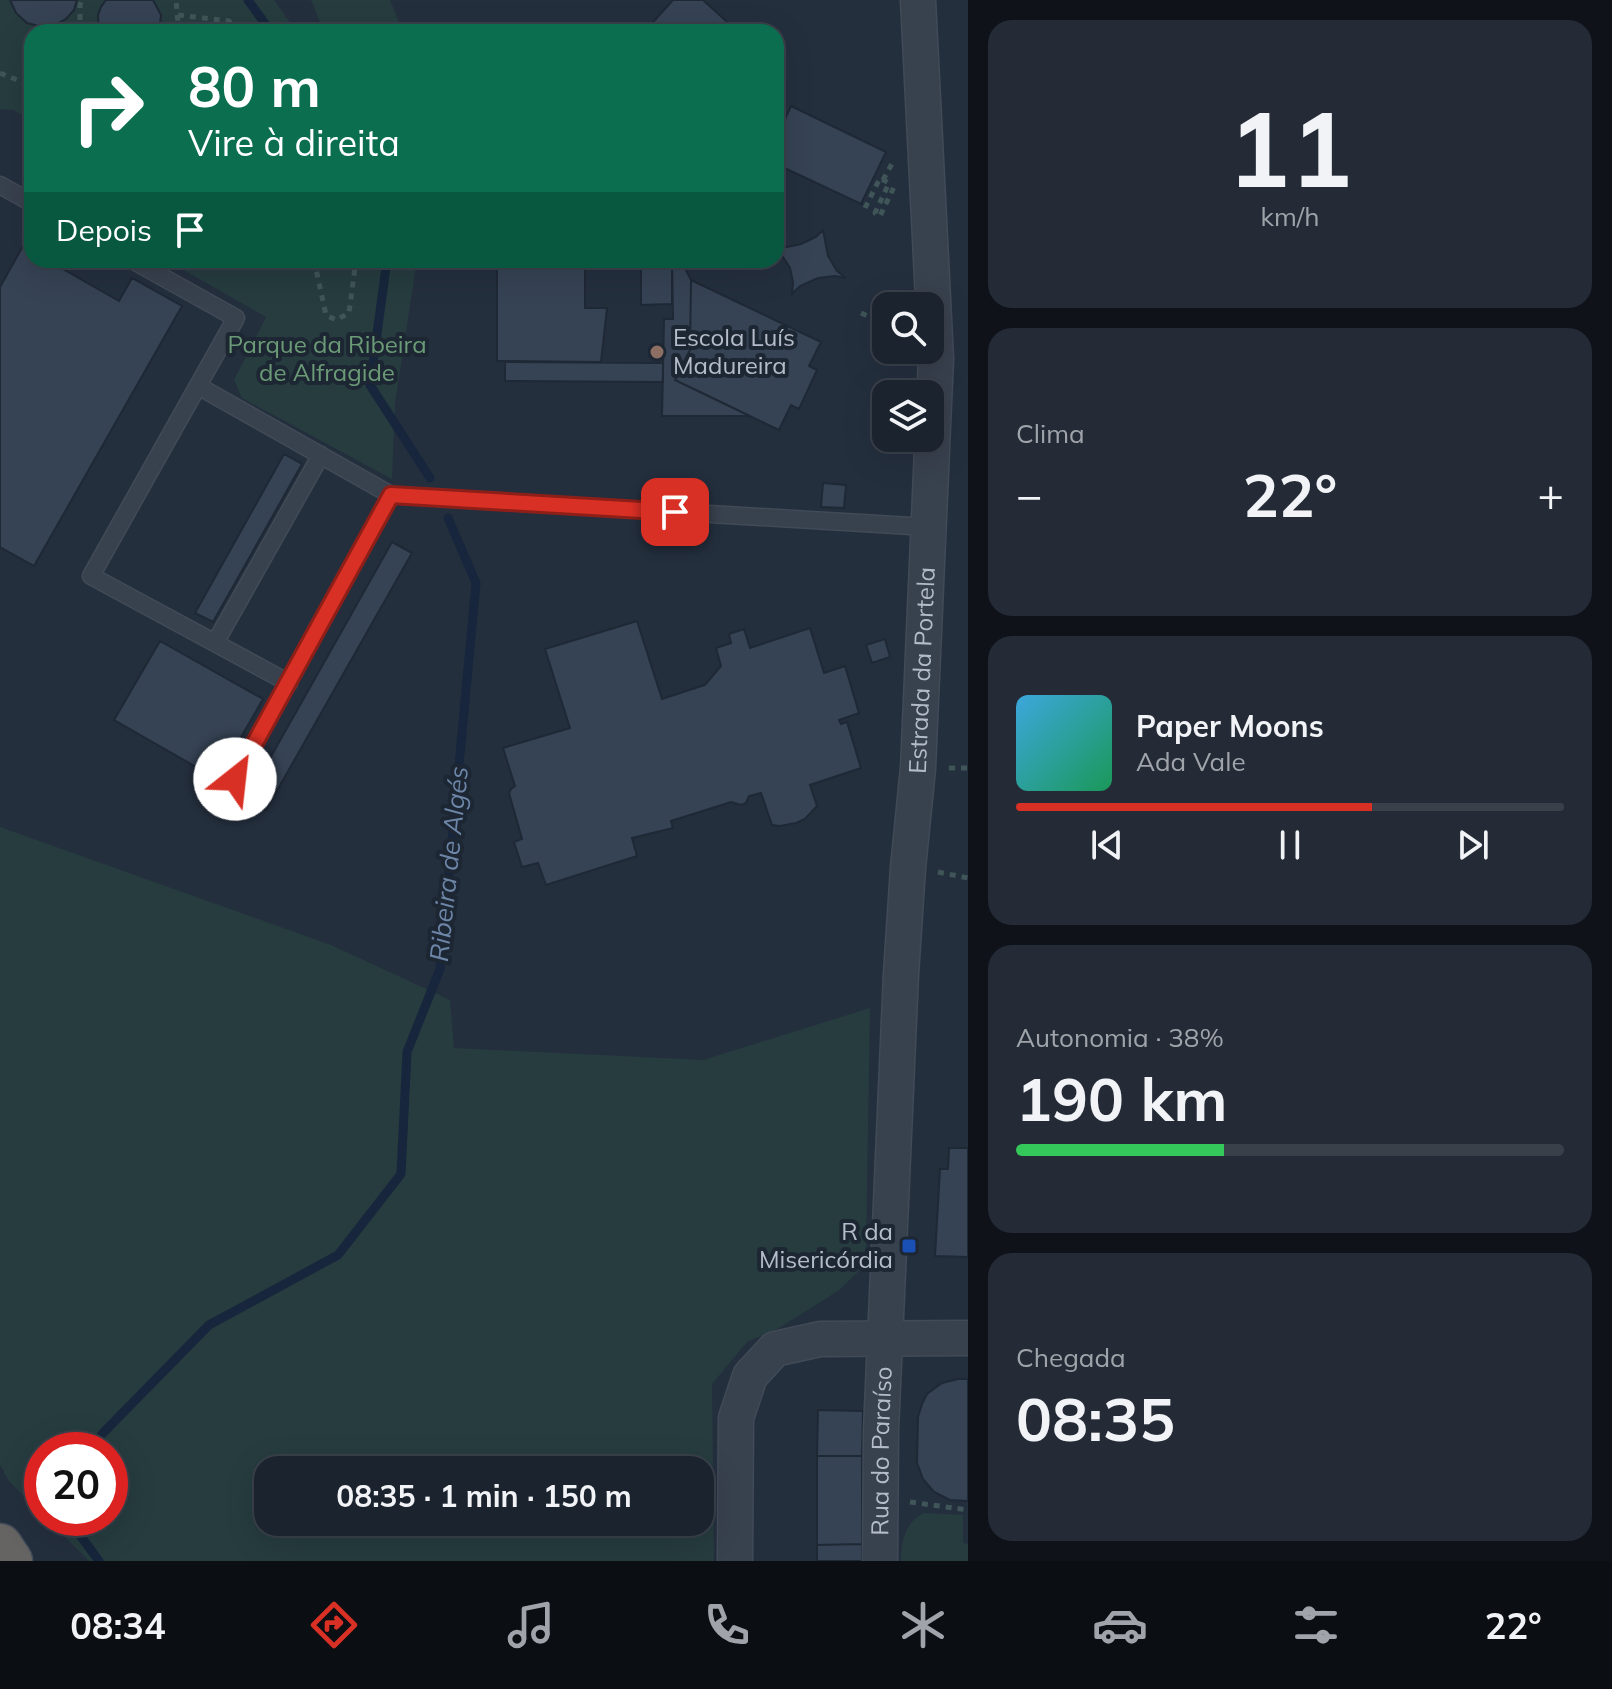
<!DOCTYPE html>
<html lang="pt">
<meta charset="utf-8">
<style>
body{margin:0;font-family:Mulish,sans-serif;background:#242b36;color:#f1f3f6;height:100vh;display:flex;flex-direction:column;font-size:30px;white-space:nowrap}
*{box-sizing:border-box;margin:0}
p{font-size:26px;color:#a0a4aa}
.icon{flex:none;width:44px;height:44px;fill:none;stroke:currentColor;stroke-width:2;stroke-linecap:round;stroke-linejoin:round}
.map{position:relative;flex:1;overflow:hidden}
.details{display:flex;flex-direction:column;gap:20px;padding:20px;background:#0f1319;width:644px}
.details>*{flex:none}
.guide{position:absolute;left:24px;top:24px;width:760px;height:244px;border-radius:24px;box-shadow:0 8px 32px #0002,0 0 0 2px #39404a;background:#0b6e4f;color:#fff;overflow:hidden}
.buttons{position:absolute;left:872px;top:292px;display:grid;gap:16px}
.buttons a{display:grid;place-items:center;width:72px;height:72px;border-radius:16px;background:#1b232e;box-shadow:0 8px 32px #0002,0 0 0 2px #39404a;font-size:40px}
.speed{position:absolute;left:24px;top:1432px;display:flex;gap:16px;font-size:40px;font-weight:700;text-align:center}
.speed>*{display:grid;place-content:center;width:104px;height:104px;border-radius:50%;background:#1b232e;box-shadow:0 8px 32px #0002,0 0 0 2px #39404a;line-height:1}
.speed .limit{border:12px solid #d22;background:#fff;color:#111}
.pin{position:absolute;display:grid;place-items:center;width:68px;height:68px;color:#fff;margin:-34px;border-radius:16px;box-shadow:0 4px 12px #0006}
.me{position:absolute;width:88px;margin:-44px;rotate:29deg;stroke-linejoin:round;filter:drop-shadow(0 0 6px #0008)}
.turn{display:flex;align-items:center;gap:28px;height:168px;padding:0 32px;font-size:36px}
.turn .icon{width:104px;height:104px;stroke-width:2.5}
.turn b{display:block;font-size:56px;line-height:68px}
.then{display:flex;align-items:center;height:76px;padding:0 32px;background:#0003;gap:16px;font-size:30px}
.big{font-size:60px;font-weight:700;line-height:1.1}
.details .card{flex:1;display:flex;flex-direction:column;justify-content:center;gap:12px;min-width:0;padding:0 28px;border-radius:24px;background:#242b36}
.details .dial{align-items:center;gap:0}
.dial b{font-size:104px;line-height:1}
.song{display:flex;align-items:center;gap:24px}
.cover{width:96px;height:96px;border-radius:12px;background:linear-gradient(135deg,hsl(200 70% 55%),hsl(150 70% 35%))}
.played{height:8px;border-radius:4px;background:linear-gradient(90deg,#d93025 65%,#39404a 65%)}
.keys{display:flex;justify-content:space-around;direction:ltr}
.heat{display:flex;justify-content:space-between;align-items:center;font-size:44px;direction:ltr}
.charge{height:12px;border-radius:6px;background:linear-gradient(90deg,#34c759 38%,#39404a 0)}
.trip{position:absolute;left:254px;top:1456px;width:460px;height:80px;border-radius:24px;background:#1b232e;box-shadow:0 8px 32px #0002,0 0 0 2px #39404a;font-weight:700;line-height:80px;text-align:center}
.menu{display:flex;height:128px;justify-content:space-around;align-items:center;background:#0b0e12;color:#a0a4aa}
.menu .icon{width:56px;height:56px}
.menu .selected{color:#d93025}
.menu b{font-size:36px;color:#f1f3f6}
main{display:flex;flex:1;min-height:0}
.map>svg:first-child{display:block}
.green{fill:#263c3f;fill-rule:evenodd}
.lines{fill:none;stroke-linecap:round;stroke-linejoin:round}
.stream{stroke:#17263c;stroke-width:9}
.building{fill:#364354;stroke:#1f2835;stroke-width:2}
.service-casing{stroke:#414a57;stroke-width:19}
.minor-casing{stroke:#414a57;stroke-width:37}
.trunk-casing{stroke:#434c59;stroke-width:47}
.path{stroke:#3f5557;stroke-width:5;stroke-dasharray:6 6;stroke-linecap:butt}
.service{stroke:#38414e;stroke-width:16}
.minor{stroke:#38414e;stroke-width:34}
.trunk{stroke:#656462;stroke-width:44}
.route-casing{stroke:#8d1f18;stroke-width:20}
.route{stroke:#d93025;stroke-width:14}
.education-dot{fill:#8d6e63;stroke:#1d2633;stroke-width:3}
.transit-dot{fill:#1a4fb4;stroke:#1d2633;stroke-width:3}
.labels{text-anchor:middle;stroke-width:8;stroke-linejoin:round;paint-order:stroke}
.poi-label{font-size:24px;fill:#b4bcc9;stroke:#1d2633;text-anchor:start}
.park-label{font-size:24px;fill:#6b9a76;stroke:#1d2633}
.street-label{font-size:24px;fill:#b4bcc9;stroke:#1d2633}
.water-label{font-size:26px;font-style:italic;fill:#6d86a8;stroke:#1d2633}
</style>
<main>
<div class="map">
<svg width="968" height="1561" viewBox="0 0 968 1561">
<rect width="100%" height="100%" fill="#242f3e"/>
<path class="green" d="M 0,0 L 274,0 L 297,32 L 32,32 L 32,120 L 13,110 L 0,109 Z
M 311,0 L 390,0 L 403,32 L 324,32 Z
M 166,260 L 417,260 L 395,404 L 392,479 L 242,398 L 234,380 L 266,317 Z
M 0,827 L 331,945 L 450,1000 L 454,1048 L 703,1060 L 870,1008 L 866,1250 L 859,1271 L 838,1291 L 779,1328 L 747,1342 L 712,1384 L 714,1561 L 89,1561 L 46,1518 L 110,1518 L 110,1450 L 42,1450 L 42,1514 L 9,1481 L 0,1465 ZM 700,1470 L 700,1522 L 268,1522 L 268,1470 Z
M 924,1513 L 963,1515 L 963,1543 L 968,1544 L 968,1561 L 901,1561 C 901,1541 905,1522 924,1513 Z"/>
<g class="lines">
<path class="stream" d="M 248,0 L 271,32
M 387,260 L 370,385 L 430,478
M 93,1450 L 102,1434 L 209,1325 L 338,1255 L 401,1174 L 407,1052 L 440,969 L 476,583 L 448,518
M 74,1518 L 74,1527 L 99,1561"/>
</g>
<path class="building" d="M 10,0 L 77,0 L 74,10 L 66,19 L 55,25 L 39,26 L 27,23 L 16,13 Z
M 106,0 L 153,0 L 161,15 L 159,32 L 99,32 L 98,15 L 101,7 Z
M 673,0 L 703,0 L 736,30 L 734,32 L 644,32 Z
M 208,26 L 223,28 L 230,32 L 193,32 Z
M 791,106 L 886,152 L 861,204 L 776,164 L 776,139 Z
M 776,116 L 785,120 L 776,139 Z
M 823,230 L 828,256 L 837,271 L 846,278 L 835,276 L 818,278 L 800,286 L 792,294 L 793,282 L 790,268 L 776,246 L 787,247 L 801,244 L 816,237 Z
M 23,246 L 32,251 L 32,260 L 47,260 L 119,301 L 132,278 L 182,306 L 34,566 L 0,547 L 0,287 Z
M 497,260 L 585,260 L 585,308 L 607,308 L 601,362 L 497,361 Z
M 641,260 L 672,260 L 672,304 L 641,305 Z
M 672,260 L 681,260 L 691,280 L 690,350 L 675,380 L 750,416 L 662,416 L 664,319 L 673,319 Z
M 691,280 L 821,342 L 809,366 L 817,370 L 799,409 L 791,405 L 779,430 L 675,380 L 690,350 Z
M 505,362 L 663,363 L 663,382 L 505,381 Z
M 284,454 L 302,464 L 213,622 L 195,613 Z
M 823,483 L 846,485 L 844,508 L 821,507 Z
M 392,542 L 412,553 L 266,810 L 247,799 Z
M 637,621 L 662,699 L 705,685 L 721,666 L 716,648 L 731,643 L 729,634 L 744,629 L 750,648 L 810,628 L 824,673 L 845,666 L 859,713 L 839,720 L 841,724 L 847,722 L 861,768 L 810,785 L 817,806 L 805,819 L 796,823 L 780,826 L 772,825 L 761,793 L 749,796 L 746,803 L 741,805 L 731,802 L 671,821 L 673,828 L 632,838 L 637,856 L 546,885 L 538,863 L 522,867 L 514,842 L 522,839 L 509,793 L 511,789 L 515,786 L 503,748 L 570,728 L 545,649 Z
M 885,639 L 890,657 L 872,663 L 866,645 Z
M 160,641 L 263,699 L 217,779 L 114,720 Z
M 949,1148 L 968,1148 L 968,1257 L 935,1256 L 940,1169 L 948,1169 Z
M 958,1379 L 968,1379 L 968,1501 L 950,1500 L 934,1492 L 923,1479 L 917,1463 L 918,1417 L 922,1404 L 927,1394 L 935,1388 L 942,1383 Z
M 818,1410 L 863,1411 L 862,1456 L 817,1456 Z
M 817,1456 L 862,1456 L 862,1544 L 817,1545 Z
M 862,1544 L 862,1561 L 817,1561 L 817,1545 Z"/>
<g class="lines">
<g class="service-casing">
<path id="service" d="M 0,185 L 32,203
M 132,260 L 236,318 L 91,576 L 289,683
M 198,386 L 391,495 L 235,779
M 391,495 L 928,527
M 215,643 L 321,455"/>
</g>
<g class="minor-casing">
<g id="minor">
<path d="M 735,1561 L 736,1418 L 750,1376 L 775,1349 L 820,1339 L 968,1338"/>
<path id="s1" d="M 880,1561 L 881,1431 L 901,974 L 908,868 L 918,768 L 936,358 L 918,0"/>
</g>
</g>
<g class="trunk-casing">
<path id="trunk" d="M 0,1546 L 10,1561"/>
</g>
<path class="path" d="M 178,15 L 229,21 L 238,32
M 80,32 L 80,5 L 82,0
M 174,32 L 178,23 L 176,0
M 0,73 L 32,86
M 883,180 L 894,160
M 865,208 L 880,178 L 889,183 L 875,213 L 880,216 L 894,187 L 898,187
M 314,260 L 326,315 L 336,320 L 349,313 L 356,260
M 861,313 L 886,324
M 949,768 L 968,768
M 938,872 L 968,878
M 910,1502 L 968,1510"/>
<use href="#service" class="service"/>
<use href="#minor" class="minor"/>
<use href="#trunk" class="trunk"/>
</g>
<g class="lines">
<g class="route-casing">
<path id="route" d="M 235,779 L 391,495 L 675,512"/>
</g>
<use href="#route" class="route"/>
</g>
<circle class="education-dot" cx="657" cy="352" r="8"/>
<rect class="transit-dot" x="901" y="1238" width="16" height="16" rx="4"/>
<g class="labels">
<g class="poi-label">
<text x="673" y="346">Escola Luís<tspan x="673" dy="28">Madureira</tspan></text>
<text x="893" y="1240" text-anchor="end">R da<tspan x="893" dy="28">Misericórdia</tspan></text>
</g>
<g class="park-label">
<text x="327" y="353">Parque da Ribeira<tspan x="327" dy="28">de Alfragide</tspan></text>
</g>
<g class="street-label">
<text dy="8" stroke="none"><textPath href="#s1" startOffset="892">Estrada da Portela</textPath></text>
<text dy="8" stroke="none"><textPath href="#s1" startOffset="110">Rua do Paraíso</textPath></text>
</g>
<g class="water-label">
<text transform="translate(449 864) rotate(-84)" y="9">Ribeira de Algés</text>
</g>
</g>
</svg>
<div class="buttons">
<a><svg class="icon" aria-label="search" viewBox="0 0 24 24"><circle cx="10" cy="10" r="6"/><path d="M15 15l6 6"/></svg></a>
<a><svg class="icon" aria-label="layers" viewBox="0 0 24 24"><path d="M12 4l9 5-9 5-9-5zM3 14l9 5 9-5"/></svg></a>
</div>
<div class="speed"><div class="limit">20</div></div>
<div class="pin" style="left:675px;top:512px;background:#d93025"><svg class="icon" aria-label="arrive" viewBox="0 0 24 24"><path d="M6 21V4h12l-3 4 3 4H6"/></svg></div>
<svg class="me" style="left:235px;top:779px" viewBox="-20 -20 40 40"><circle r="19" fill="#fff"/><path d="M0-13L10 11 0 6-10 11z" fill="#d93025"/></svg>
<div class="trip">08:35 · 1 min · 150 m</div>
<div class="guide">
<div class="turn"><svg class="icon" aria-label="right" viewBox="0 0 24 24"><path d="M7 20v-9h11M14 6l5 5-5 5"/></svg><div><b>80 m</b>Vire à direita</div></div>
<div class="then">Depois<svg class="icon" aria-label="arrive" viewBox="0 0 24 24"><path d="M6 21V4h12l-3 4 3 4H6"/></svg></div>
</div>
</div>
<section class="details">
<div class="card dial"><b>11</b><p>km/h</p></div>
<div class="card"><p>Clima</p>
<div class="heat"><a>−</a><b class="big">22°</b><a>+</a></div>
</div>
<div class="card">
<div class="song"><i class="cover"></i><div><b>Paper Moons</b><p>Ada Vale</p></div></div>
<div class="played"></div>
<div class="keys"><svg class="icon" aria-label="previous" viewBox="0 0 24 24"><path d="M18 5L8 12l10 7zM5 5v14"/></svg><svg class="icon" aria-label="pause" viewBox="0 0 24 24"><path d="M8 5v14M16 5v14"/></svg><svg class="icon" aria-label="next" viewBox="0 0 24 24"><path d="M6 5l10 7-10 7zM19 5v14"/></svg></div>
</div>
<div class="card"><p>Autonomia · 38%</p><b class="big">190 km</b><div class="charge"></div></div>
<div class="card"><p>Chegada</p><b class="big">08:35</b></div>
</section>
</main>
<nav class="menu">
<b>08:34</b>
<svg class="icon selected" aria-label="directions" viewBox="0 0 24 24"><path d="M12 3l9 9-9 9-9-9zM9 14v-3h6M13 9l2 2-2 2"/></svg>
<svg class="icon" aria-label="music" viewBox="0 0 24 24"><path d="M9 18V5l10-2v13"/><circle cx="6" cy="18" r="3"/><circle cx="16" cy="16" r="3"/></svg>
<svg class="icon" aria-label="phone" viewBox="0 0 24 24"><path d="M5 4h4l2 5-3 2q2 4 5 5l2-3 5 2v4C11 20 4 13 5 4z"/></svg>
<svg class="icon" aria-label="climate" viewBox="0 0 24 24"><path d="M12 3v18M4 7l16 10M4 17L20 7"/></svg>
<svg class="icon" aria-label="car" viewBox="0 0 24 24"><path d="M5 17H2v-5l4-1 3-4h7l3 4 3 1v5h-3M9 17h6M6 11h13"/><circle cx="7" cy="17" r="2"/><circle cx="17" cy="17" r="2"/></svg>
<svg class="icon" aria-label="filters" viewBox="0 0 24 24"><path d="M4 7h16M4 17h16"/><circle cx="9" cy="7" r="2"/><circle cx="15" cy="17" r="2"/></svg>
<b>22°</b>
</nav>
